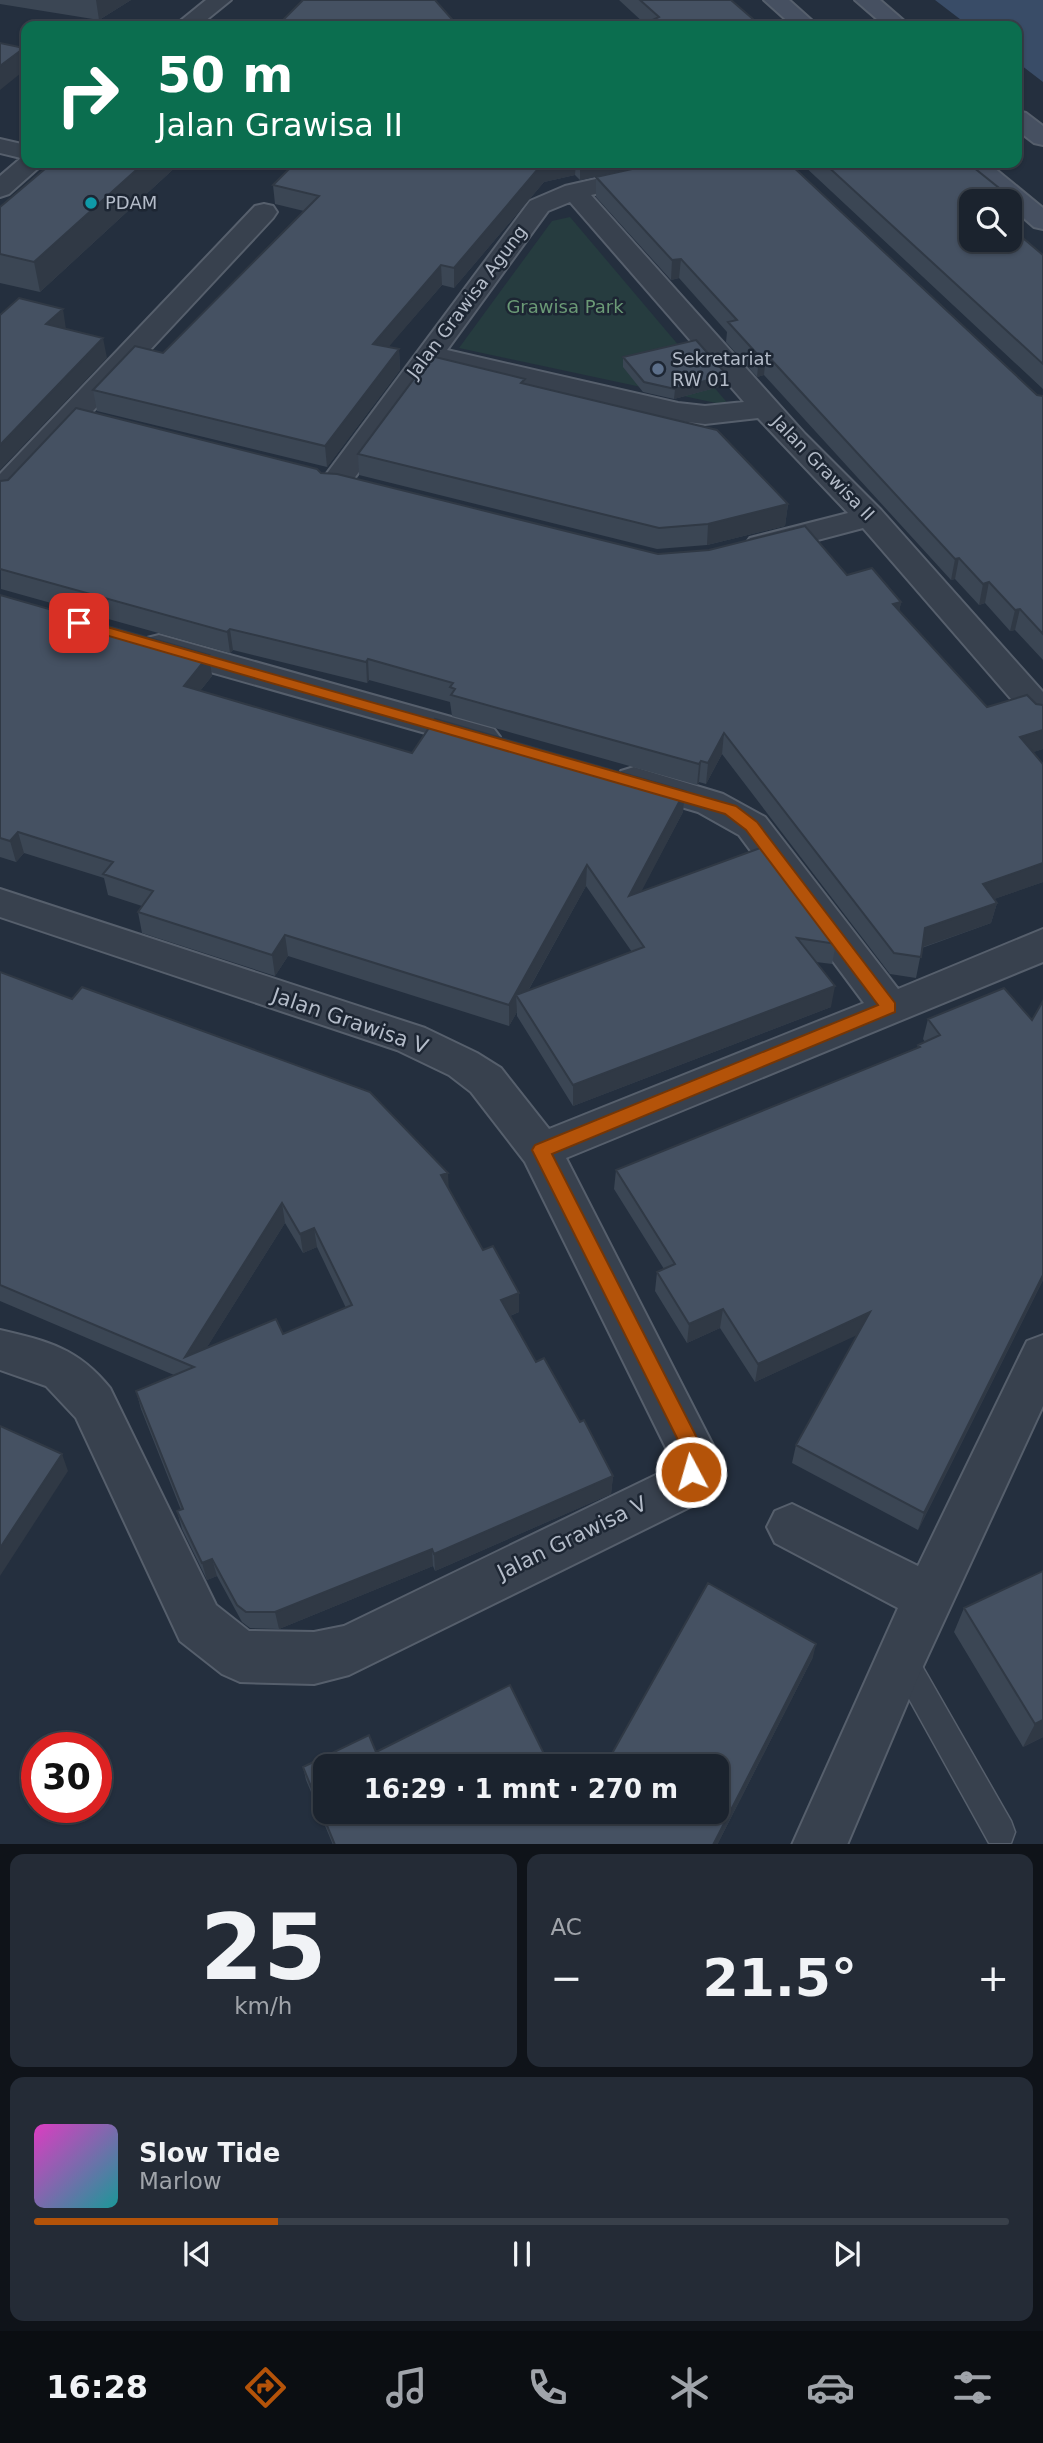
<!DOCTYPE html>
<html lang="id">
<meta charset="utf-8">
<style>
body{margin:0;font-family:"DejaVu Sans",sans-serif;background:#242b36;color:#f1f3f6;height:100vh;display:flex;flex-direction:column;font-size:26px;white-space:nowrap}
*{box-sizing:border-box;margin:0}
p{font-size:23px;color:#a0a4aa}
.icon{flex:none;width:38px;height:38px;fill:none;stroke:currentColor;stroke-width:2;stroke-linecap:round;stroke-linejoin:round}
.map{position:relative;height:1844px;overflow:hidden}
.drawer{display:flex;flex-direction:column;gap:10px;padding:10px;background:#0f1319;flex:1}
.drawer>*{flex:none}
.guide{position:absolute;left:21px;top:21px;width:1001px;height:147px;border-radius:14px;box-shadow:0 2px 5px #0004,0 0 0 2px #39404a;background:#0b6e4f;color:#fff;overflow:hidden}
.buttons{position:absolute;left:959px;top:189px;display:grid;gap:14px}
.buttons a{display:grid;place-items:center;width:63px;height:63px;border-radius:14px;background:#1b232e;box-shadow:0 2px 5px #0004,0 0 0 2px #39404a;font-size:35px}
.speed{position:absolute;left:21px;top:1732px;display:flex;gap:14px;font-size:35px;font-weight:700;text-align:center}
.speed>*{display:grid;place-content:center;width:91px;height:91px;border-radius:50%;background:#1b232e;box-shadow:0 2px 5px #0004,0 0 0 2px #39404a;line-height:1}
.speed .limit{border:10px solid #d22;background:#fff;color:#111}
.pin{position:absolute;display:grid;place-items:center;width:60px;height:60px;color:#fff;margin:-30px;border-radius:14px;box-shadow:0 4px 10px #0006}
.me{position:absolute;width:77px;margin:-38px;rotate:354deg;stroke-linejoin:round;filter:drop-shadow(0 0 5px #0008)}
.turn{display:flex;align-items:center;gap:24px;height:147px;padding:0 21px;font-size:32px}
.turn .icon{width:91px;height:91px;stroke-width:2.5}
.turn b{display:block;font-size:49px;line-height:60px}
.big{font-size:52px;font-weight:600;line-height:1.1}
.drawer .tile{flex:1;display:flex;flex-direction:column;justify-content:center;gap:10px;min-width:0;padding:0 24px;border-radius:14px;background:#242b36}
.drawer .dial{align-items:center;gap:0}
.dial b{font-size:91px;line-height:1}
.song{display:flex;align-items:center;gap:21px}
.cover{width:84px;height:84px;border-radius:10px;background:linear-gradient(135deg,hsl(310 70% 55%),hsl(180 70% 35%))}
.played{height:7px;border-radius:4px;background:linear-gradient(90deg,#b45309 25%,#39404a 25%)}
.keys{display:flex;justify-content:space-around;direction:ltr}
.heat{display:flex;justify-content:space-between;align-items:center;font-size:38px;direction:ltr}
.drawer .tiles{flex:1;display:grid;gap:10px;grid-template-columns:1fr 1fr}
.tile:last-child{grid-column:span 2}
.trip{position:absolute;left:313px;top:1754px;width:416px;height:70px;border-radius:14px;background:#1b232e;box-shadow:0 2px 5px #0004,0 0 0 2px #39404a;font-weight:600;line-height:70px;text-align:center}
.menu{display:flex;height:112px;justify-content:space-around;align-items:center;background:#0b0e12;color:#a0a4aa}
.menu .icon{width:49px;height:49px}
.menu .current{color:#b45309}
.menu b{font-size:32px;color:#f1f3f6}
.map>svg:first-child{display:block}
.green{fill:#263c3f}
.water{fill:#394c67}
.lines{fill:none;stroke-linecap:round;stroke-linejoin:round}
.service-casing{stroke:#565f6c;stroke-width:3}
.minor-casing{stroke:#565f6c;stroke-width:4}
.secondary-casing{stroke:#565f6c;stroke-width:4}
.service{fill:#38414e;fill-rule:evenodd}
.minor{fill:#38414e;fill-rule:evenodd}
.secondary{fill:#465061;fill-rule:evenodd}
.wall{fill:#3b4654;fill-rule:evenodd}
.shaded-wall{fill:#303945}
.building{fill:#455162;stroke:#303945;stroke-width:2;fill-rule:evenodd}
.route{fill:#b45309;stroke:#753606;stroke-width:2}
.culture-dot{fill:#0f9aa8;stroke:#1d2633;stroke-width:2.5}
.service-dot{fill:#5c6f8a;stroke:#1d2633;stroke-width:2.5}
.labels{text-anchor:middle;stroke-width:5;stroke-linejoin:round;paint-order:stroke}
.far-poi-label{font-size:18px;fill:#b4bcc9;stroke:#1d2633;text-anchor:start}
.far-street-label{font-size:18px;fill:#b4bcc9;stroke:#1d2633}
.far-park-label{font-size:18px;fill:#6b9a76;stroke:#1d2633}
.street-label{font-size:21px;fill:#b4bcc9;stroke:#1d2633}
</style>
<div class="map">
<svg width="1043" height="1845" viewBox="0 0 1043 1845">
<rect width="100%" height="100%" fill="#242f3e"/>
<path class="green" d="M 570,217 L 730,406 L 459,348 L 552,221 Z"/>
<path class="water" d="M 935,0 L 1043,0 L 1043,82 L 1017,62 L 1017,26 L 969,26 Z"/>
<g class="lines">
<g class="service-casing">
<path id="service" d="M 903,1646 L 913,1650 L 1011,1821 L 1015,1832 L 1011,1843 L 989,1843 L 893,1670 L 889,1660 L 893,1650 Z"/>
</g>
<g class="minor-casing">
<path id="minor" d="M 206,0 L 231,0 L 199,26 L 174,26 Z
M 0,139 L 26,145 L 26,163 L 44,163 L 9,194 L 0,197 L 0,176 L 21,158 L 0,153 Z
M 666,163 L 711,163 L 707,168 L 591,195 L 805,434 L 881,510 L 1043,692 L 1043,726 L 1031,722 L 863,528 L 761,555 L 750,552 L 745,545 L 750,538 L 848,513 L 758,418 L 705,424 L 678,421 L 437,365 L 345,491 L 334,493 L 323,491 L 319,484 L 530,201 L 565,186 ZM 570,202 L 744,402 L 705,406 L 678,403 L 447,350 L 548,211 Z
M 264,204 L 273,206 L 277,212 L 273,218 L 11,499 L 0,501 L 0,474 L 255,206 Z
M 159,635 L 494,729 L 500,737 L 494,745 L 482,749 L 147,654 L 142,646 L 147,638 Z
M 634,767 L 723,794 L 765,817 L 898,989 L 1043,929 L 1043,962 L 566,1158 L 719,1457 L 708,1488 L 696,1504 L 349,1675 L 314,1684 L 240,1682 L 222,1674 L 180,1641 L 76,1418 L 46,1386 L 0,1370 L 0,1330 C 47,1341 78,1348 110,1388 L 216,1605 L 249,1631 L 314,1632 L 344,1626 L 662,1472 L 671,1458 L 525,1162 L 471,1092 L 449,1075 L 397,1050 L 0,917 L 0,889 L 425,1028 L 477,1053 L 501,1068 L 549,1129 L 864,1003 L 739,835 L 698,812 L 621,789 L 616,780 L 621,771 Z
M 1043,1335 L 1043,1406 L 919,1675 L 847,1845 L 792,1845 L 898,1608 L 775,1543 L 767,1527 L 775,1511 L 792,1504 L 918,1566 L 1027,1341 Z"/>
</g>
<g class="secondary-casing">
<path id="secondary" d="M 764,0 L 789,0 L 818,26 L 793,26 Z
M 855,0 L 880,0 L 910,26 L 885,26 Z
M 1017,111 L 1026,113 L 1043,126 L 1043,145 L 1034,143 L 1017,130 Z
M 961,163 L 988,163 L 1043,208 L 1043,229 L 1034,227 L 1010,206 L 1010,201 L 1004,201 Z"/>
</g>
<use href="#service" class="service"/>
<use href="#minor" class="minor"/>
<use href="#secondary" class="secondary"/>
</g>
<path class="wall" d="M 0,0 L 131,0 L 99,20 L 0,4 Z
M 619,0 L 731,0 L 645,24 Z
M 52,163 L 180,163 L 40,292 L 0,283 L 0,207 Z
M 295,163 L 655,163 L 580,180 L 575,175 L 544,182 L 454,288 L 442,285 L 388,347 L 399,349 L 400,370 L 327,467 L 97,411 L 93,390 L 163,353 L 304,211 L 275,204 L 273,185 Z
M 801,163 L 968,163 L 1014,200 L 1010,220 L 971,201 L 1043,255 L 1043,389 Z
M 596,177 L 1037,395 L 1043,396 L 1043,660 L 1015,630 L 1010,631 L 985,603 L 979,605 L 955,579 L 951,580 L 764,375 L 757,377 L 726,342 L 727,332 L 679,278 L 671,280 L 596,197 Z
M 623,357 L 727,375 L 726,385 L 674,399 L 643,392 L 623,367 Z
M 524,384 L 788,504 L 785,526 L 707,545 L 657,549 L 359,475 L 358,454 Z
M 321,473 L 658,554 L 847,575 L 901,602 L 899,611 L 987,707 L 1043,749 L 1033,752 L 1043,764 L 1043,882 L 994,899 L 997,903 L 991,923 L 922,948 L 916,978 L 890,974 L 722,754 L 706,784 L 699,782 L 697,785 L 452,716 L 450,702 L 369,680 L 367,683 L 233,650 L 230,653 L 1,589 L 0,481 Z
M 0,595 L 209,655 L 212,676 L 200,691 L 412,753 L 685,791 L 683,812 L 641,891 L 836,944 L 832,964 L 816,962 L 831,1007 L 573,1106 L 517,1016 L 517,1012 L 509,1026 L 288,956 L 275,976 L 142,933 L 138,912 L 142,906 L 108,895 L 104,878 L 24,853 L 16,862 L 0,857 ZM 586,886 L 632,952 L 528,991 Z
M 0,972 L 448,1188 L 483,1250 L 519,1293 L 519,1312 L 510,1316 L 536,1362 L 580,1422 L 613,1476 L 611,1494 L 435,1571 L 433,1566 L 279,1629 L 250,1628 L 242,1622 L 217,1576 L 207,1580 L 182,1529 L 177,1511 L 181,1510 L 141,1409 L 136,1391 L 174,1375 L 0,1301 ZM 285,1223 L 303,1253 L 317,1247 L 346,1308 L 283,1334 L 207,1347 Z
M 1043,1001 L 1043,1280 L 918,1530 L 792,1463 L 796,1445 L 858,1334 L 755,1382 L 720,1328 L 687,1343 L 655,1291 L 657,1272 L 664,1269 L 614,1189 L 616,1170 L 917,1049 L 918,1045 L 925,1042 L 923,1039 L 928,1019 L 1032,1020 Z
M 1043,1571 L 1043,1737 L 1023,1747 L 954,1632 L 964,1608 Z
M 813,1657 L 717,1845 L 333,1845 L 306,1780 L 303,1767 L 376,1752 L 576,1819 Z"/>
<path class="shaded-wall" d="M 96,0 L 131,0 L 99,20 Z
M 24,48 L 26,61 L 26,69 L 0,90 L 0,66 Z
M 144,163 L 180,163 L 40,292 L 34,262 Z
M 543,163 L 576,163 L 575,175 L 544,182 L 454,288 L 454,268 Z
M 580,163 L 655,163 L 580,180 Z
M 1014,200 L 1010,220 L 1010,201 Z
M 681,259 L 679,278 L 671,280 L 672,260 Z
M 441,265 L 442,285 L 374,364 L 373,344 Z
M 63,309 L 66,329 L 46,324 Z
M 103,338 L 107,358 L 0,470 L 0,445 Z
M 399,349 L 400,370 L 327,467 L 325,446 Z
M 766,354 L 764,375 L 757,377 L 759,356 Z
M 727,375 L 726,385 L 674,399 L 675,389 Z
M 788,504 L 785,526 L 707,545 L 708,524 Z
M 959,558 L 955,579 L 951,580 L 955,559 Z
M 989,582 L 985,603 L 979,605 L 983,584 Z
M 901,602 L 897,623 L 893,604 Z
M 1020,609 L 1015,630 L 1010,631 L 1015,610 Z
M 230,629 L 233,650 L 230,653 L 227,632 Z
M 209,655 L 212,676 L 187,707 L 184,686 Z
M 368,659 L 369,680 L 367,683 L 366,662 Z
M 1043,730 L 1043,749 L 1015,758 L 1020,737 Z
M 724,733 L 722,754 L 706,784 L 708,763 Z
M 701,761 L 699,782 L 697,785 L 699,764 Z
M 685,791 L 683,812 L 628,917 L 629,896 Z
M 18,832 L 24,853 L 16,862 L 10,841 Z
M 1043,863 L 1043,882 L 977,905 L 983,884 Z
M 587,865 L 586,886 L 521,1003 L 516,995 L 517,1012 L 509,1026 L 509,1005 Z
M 997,903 L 991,923 L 920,948 L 925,928 Z
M 285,935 L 288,956 L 275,976 L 272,955 Z
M 835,986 L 831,1007 L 573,1106 L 573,1085 Z
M 448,1173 L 449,1193 L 441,1175 Z
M 282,1203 L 285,1223 L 194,1368 L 185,1357 Z
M 314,1228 L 317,1247 L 303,1253 L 300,1234 Z
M 1043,1275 L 1043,1280 L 918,1530 L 924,1513 Z
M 519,1293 L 519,1312 L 502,1319 L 501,1300 Z
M 723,1309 L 720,1328 L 687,1343 L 689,1324 Z
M 870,1312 L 866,1331 L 755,1382 L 758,1364 Z
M 62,1454 L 68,1471 L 0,1576 L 0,1548 Z
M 613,1476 L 611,1494 L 435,1571 L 434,1554 Z
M 432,1549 L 433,1566 L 279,1629 L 275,1612 Z
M 212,1559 L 217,1576 L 207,1580 L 202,1563 Z
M 816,1644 L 813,1657 L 717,1845 L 713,1845 Z
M 1043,1720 L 1043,1737 L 1023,1747 L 1035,1724 Z"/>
<path class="building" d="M 303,0 L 435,0 L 458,26 L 277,26 Z
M 640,0 L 731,0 L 761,26 L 640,26 L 659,17 Z
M 0,43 L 24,48 L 0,66 Z
M 52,163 L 144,163 L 34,262 L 0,254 L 0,207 Z
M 295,163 L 543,163 L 454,268 L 441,265 L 373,344 L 399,349 L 325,446 L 93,390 L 135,346 L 163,353 L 319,196 L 273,185 Z
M 659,163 L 789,163 L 1037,395 L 1043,396 L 1043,634 L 1020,609 L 1015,610 L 989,582 L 983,584 L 959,558 L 955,559 L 766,354 L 759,356 L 728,322 L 737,320 L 681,259 L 672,260 L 596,177 Z
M 824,163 L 968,163 L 1014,200 L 1009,201 L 971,201 L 971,240 L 1010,240 L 1010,227 L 1043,255 L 1043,364 Z
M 19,298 L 63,309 L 46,324 L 103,338 L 0,445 L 0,315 Z
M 696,340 L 727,375 L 675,389 L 644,382 L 623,357 Z
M 431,356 L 525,379 L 521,383 L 717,430 L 788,504 L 708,524 L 659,528 L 358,454 Z
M 76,408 L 317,469 L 321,473 L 337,474 L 658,554 L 709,550 L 805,526 L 847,575 L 872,568 L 901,602 L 893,604 L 987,707 L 1027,695 L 1036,704 L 1043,705 L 1043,730 L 1020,737 L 1043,764 L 1043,863 L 983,884 L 997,903 L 925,928 L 921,957 L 894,953 L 724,733 L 708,763 L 701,761 L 699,764 L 451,695 L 455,689 L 450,687 L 453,683 L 368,659 L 366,662 L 230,629 L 227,632 L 0,569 L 0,481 L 8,480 Z
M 0,595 L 209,655 L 184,686 L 412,753 L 435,719 L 685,791 L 629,896 L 763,847 L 836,944 L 797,938 L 835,986 L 573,1085 L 516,995 L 644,947 L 587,865 L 509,1005 L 285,935 L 272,955 L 138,912 L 153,891 L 103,874 L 113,862 L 18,832 L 10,841 L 0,838 Z
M 0,972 L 72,999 L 82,987 L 370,1092 L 448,1173 L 441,1175 L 483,1250 L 493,1246 L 519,1293 L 501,1300 L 536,1362 L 544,1358 L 580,1422 L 584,1420 L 613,1476 L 434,1554 L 432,1549 L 275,1612 L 246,1612 L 237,1605 L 212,1559 L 202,1563 L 177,1511 L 183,1509 L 136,1391 L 194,1367 L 0,1285 ZM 282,1203 L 300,1234 L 314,1228 L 352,1305 L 283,1334 L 276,1319 L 185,1357 Z
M 1004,988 L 1032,1020 L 1043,1001 L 1043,1275 L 924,1513 L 796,1445 L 870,1312 L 758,1364 L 723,1309 L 689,1324 L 657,1272 L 675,1264 L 616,1170 L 920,1047 L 918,1045 L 940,1035 L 928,1019 Z
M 0,1426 L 62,1454 L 0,1548 Z
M 1043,1571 L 1043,1720 L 1035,1724 L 964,1608 Z
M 708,1583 L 816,1644 L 713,1845 L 335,1845 L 303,1767 L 369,1735 L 376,1752 L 510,1685 L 550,1766 L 326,1766 L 326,1811 L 572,1811 L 576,1819 L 580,1811 L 718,1811 L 718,1766 L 605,1766 Z"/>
<path class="route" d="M 79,619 L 736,806 L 757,822 L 895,1003 L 895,1012 L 552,1154 L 695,1434 L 705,1457 L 698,1479 L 691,1482 L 684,1479 L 681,1472 L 685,1457 L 677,1438 L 532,1150 L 535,1145 L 878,1005 L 746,830 L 725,814 L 74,626 L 72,623 Z"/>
<circle class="culture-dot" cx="91" cy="203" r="7"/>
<circle class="service-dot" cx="658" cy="369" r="7"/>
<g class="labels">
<g class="far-poi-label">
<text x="105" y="209">PDAM</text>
<text x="672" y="365">Sekretariat<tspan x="672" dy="21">RW 01</tspan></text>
</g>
<g class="far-street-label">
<text transform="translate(467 302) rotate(-53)" y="6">Jalan Grawisa Agung</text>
<text transform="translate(823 468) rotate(46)" y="6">Jalan Grawisa II</text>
</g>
<g class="far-park-label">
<text x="565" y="313">Grawisa Park</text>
</g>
<g class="street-label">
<text transform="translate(350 1021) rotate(19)" y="7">Jalan Grawisa V</text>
<text transform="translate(572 1538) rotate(-26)" y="7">Jalan Grawisa V</text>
</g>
</g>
</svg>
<div class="buttons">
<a><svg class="icon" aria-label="search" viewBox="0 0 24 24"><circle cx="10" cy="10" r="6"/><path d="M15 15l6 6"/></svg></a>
</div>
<div class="speed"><div class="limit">30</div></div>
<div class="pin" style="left:79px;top:623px;background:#d93025"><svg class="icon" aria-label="arrive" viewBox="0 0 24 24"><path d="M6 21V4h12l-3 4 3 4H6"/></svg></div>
<svg class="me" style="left:691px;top:1472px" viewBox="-20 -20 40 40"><circle r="17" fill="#b45309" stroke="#fff" stroke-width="3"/><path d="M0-11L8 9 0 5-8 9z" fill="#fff"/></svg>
<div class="trip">16:29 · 1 mnt · 270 m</div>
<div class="guide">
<div class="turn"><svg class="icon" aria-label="right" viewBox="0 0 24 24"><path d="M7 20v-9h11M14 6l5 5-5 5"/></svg><div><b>50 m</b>Jalan Grawisa II</div></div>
</div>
</div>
<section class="drawer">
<div class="tiles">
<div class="tile dial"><b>25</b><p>km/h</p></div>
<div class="tile"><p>AC</p>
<div class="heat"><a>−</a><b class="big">21.5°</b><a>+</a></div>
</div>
<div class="tile">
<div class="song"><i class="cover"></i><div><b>Slow Tide</b><p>Marlow</p></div></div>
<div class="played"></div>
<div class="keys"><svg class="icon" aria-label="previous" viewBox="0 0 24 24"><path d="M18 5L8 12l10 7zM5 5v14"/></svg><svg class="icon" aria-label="pause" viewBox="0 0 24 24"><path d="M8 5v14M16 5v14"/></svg><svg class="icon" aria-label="next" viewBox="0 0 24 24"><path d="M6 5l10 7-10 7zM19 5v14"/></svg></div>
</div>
</div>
</section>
<nav class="menu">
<b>16:28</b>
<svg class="icon current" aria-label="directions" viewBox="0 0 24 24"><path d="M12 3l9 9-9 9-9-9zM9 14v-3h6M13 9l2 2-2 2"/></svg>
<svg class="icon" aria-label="music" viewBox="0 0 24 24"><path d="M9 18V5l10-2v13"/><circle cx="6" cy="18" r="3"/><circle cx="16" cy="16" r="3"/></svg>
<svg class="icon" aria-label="phone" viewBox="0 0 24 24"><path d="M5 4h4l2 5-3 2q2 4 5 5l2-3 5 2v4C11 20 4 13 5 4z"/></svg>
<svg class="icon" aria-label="climate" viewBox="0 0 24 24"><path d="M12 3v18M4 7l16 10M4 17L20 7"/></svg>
<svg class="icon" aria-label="car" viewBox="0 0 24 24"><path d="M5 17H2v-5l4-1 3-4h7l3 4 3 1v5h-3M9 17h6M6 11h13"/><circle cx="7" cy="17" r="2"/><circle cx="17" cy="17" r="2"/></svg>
<svg class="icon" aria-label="filters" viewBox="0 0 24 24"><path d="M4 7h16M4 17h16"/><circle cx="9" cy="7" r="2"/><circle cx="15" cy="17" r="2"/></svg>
</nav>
